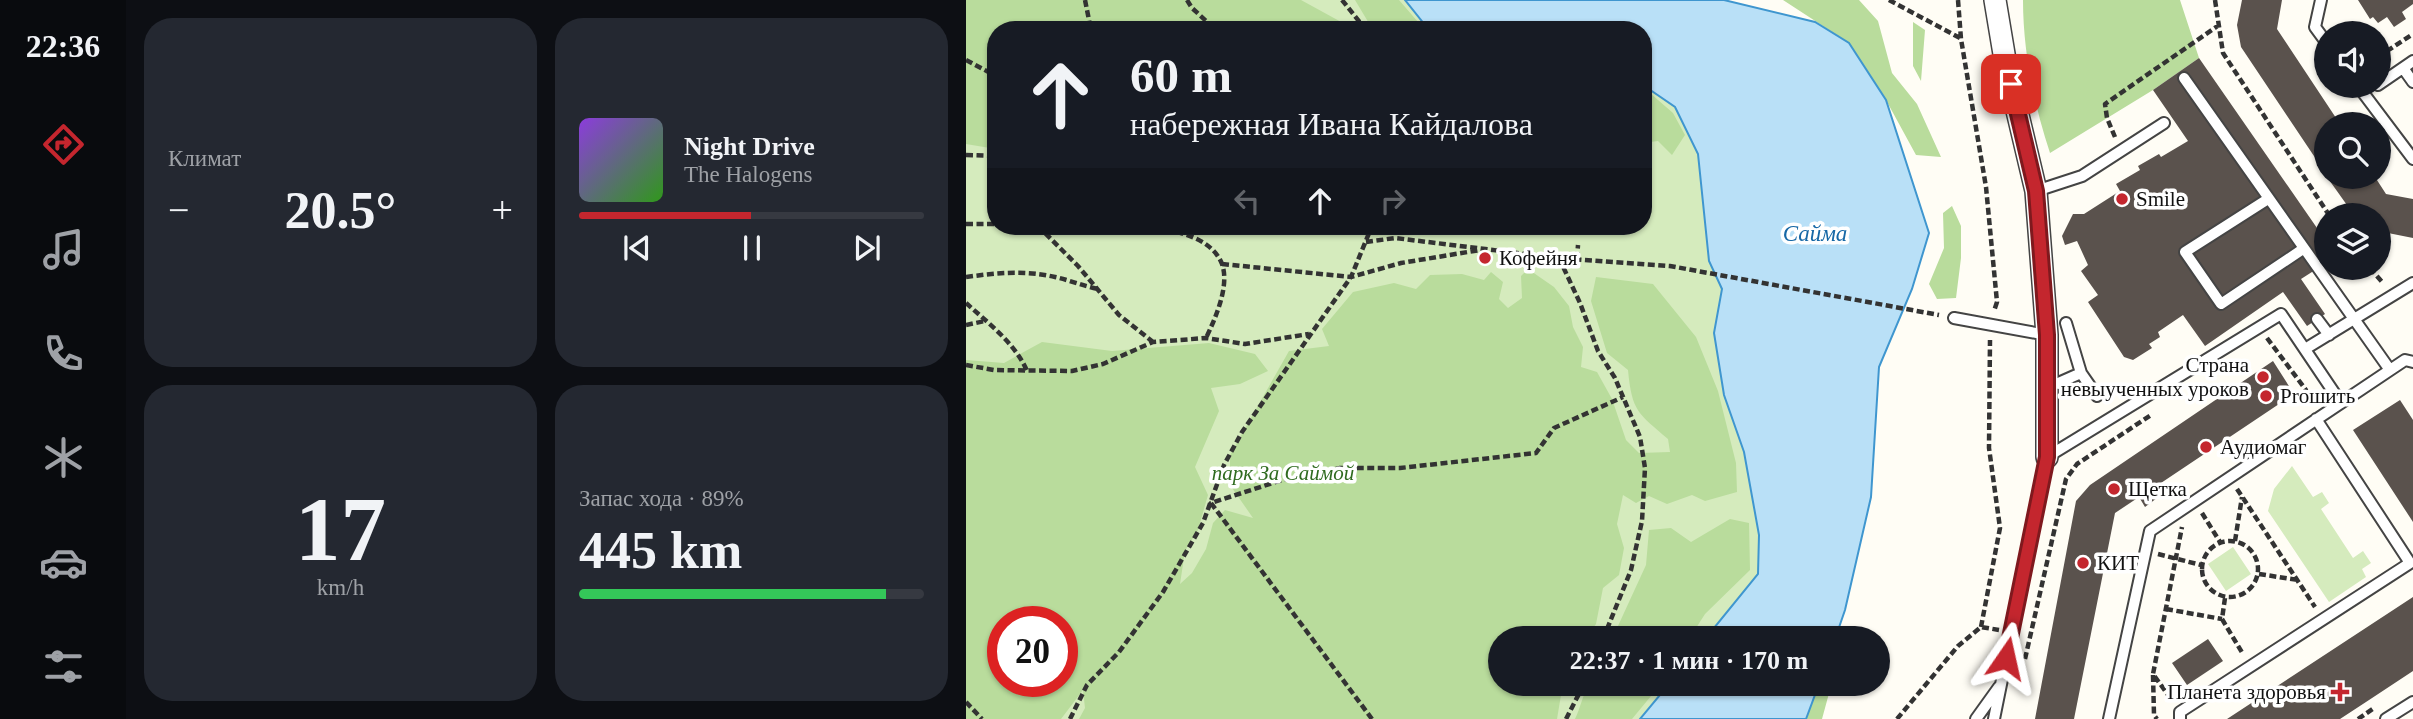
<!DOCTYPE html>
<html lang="ru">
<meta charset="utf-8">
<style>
body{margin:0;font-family:Georgia,serif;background:#242831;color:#f1f3f6;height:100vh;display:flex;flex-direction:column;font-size:26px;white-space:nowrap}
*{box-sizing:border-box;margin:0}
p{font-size:23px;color:#9ea1a6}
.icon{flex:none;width:38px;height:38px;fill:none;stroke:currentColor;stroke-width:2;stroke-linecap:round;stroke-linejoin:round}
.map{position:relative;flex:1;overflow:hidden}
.side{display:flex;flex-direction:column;gap:18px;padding:18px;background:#0d0f14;width:840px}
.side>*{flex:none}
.hud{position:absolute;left:21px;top:21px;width:665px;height:214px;border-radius:28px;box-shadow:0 2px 5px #0004;background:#171b24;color:#f1f3f6;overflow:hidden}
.controls{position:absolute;left:1348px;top:21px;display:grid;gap:14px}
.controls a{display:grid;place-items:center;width:77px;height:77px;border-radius:50%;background:#171b24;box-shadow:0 2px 5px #0004;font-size:35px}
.speed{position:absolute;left:21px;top:606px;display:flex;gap:14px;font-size:35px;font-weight:700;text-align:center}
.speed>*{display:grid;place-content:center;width:91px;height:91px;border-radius:50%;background:#171b24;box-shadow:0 2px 5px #0004;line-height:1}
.speed .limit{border:10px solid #d22;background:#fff;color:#111}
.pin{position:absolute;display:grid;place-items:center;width:60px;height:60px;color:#fff;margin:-30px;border-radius:14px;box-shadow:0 4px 10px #0006}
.me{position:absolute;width:77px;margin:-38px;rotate:11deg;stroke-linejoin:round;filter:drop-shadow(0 0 5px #0008)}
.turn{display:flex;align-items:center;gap:24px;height:147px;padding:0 28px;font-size:32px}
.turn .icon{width:91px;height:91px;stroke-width:2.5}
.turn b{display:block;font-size:49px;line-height:60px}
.lanes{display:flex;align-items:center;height:66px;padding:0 28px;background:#0003;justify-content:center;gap:35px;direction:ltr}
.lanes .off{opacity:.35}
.big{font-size:52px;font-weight:700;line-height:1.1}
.side .card{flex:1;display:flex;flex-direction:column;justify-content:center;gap:10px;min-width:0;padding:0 24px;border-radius:28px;background:#242831}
.side .dial{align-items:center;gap:0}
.dial b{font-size:91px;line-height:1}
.song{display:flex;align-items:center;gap:21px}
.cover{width:84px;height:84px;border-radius:10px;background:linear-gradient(135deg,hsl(270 70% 55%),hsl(110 70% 35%))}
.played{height:7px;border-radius:4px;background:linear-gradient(90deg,#c4262e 50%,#363941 50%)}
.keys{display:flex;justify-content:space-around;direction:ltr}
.heat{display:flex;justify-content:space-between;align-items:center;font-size:38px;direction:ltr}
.charge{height:10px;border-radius:5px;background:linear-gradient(90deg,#34c759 89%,#363941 0)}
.side .tiles{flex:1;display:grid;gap:18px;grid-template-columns:repeat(2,1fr)}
.trip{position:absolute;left:522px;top:626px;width:402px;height:70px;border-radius:35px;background:#171b24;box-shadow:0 2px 5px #0004;font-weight:700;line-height:70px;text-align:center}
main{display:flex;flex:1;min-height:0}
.tabs{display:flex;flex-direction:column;width:126px;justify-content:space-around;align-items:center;background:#090b0e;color:#9ea1a6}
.tabs .icon{width:49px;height:49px}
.tabs .current{color:#c4262e}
.tabs b{font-size:32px;color:#f1f3f6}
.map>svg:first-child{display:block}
.green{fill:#d5ebbd;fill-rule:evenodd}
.forest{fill:#b9dc9c;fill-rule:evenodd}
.water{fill:#b9e0f7;stroke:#3f96cf;stroke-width:2}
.building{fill:#5a524d}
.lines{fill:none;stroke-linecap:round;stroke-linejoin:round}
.service-casing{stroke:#444;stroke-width:14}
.minor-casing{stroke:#444;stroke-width:24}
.path{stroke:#333;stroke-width:4.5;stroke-dasharray:7 3.5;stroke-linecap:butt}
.service{stroke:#fff;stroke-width:10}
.minor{stroke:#fff;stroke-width:21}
.route-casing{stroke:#7f191e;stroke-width:18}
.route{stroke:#c4262e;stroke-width:12}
.poi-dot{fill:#c4262e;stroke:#fff;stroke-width:2.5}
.labels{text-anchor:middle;stroke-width:7;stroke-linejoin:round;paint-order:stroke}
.poi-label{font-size:21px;fill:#111;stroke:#fff;text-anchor:start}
.park-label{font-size:21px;font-style:italic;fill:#2f6b1f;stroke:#fff}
.water-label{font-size:23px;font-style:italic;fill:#1768a6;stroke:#fff}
</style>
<main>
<nav class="tabs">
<b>22:36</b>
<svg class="icon current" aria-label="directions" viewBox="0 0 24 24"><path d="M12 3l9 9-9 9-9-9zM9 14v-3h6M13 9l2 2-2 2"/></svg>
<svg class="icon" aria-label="music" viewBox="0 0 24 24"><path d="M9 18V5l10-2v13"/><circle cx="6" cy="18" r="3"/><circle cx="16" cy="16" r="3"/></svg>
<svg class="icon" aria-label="phone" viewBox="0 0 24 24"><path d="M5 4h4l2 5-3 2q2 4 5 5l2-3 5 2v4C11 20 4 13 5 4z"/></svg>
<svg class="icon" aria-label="climate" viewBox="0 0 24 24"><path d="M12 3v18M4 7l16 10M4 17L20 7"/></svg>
<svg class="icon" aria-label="car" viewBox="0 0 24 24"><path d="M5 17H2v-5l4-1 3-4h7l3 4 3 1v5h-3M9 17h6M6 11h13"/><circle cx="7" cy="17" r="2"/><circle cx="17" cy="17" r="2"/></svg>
<svg class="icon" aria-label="filters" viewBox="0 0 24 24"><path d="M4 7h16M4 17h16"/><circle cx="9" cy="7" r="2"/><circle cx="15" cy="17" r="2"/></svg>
</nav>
<section class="side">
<div class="tiles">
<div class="card"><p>Климат</p>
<div class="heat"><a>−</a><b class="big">20.5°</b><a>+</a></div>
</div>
<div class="card">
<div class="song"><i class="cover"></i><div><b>Night Drive</b><p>The Halogens</p></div></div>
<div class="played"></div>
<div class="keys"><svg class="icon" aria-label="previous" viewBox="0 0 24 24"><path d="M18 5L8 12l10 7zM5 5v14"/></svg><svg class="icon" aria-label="pause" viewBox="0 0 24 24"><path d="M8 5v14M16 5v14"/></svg><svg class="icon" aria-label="next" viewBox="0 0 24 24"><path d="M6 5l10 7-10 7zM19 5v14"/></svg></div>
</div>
<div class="card dial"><b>17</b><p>km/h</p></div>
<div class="card"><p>Запас хода · 89%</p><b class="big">445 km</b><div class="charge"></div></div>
</div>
</section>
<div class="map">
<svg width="1447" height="719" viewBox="0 0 1447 719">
<rect width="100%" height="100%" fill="#fffdf5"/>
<path class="green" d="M 0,0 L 732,0 L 709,107 L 732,154 L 743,261 L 756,289 L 748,333 L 758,395 L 778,452 L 793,535 L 792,574 L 739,639 L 534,639 L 534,684 L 703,684 L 674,719 L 0,719 ZM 30,30 L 677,30 L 677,226 L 30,226 ZM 37,621 L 96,621 L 96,681 L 37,681 Z
M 1326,466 L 1347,497 L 1356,492 L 1363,503 L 1355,509 L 1387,558 L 1397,551 L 1405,563 L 1396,569 L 1400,577 L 1363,602 L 1302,511 L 1308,489 Z
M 1267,547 L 1285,574 L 1260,591 L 1242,564 Z"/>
<path class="forest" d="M 0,0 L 335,0 L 377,23 L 380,30 L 30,30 L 30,149 L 0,144 Z
M 389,0 L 433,0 L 459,30 L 407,30 Z
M 817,0 L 893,0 L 912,21 L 926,73 L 951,104 L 975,157 L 950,155 L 920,100 L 883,43 Z
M 1057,0 L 1214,0 L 1233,58 L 1187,90 L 1084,153 C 1068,104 1057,52 1057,0 Z
M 947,22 L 959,30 L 955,81 L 947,66 Z
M 677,87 L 707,113 L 719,135 L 706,155 L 692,141 L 677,143 Z
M 986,206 L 995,226 L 995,258 L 990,298 L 971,299 L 963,284 L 978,248 L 977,213 Z
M 562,269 L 588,287 L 603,306 L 607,327 L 617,347 L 615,367 L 631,372 L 646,399 L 660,440 L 673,453 L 704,452 L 702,439 C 672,413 666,412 662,370 L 641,353 L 625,301 L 630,277 L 687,284 L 730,337 L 752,391 L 770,463 L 771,492 L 739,501 L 726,495 L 701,504 L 683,496 L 670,503 L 657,495 L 651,524 L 658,548 L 653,575 L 637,588 L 630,624 L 619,639 L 534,639 L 534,684 L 593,684 L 589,688 L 595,695 L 591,719 L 113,719 L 119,708 L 117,690 L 95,719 L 0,719 L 0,360 L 38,363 L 76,342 L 146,351 L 243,343 L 289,354 L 302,371 L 274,384 L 245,388 L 253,411 L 229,467 L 242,495 L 232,530 L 219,551 L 214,584 L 226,573 L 240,549 L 247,523 L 259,510 L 287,518 L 264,485 L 264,455 L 323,351 L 363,346 L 356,329 L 387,292 L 428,283 L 450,289 L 464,275 L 496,274 L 518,280 L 525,272 L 537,282 L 533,299 L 542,308 L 556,298 L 555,276 ZM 37,621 L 96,621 L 96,681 L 37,681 Z
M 764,519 L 783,523 L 784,570 L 739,614 L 723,639 L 646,639 L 680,565 L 683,530 L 705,528 L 725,542 Z
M 624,684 L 695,684 L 666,719 L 609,719 C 615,707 616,695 624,684 Z
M 853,684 L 865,686 L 856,719 L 840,719 Z"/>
<path class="water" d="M 439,0 L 758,0 L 849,22 L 883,43 L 920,100 L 963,233 L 946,289 L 913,367 L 905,497 L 879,610 L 869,639 L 739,639 L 792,574 L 793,535 L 778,452 L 758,395 L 748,333 L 756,289 L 743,261 L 732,154 L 709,107 L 677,85 L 677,30 L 463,30 Z
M 703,684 L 853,684 L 840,719 L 674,719 Z"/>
<path class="building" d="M 1276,0 L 1316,0 L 1311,29 L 1374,124 L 1360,124 L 1360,174 L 1275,47 L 1271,25 Z
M 1392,0 L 1447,0 L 1447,4 L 1436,12 L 1440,19 L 1428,27 L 1421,17 L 1412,23 L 1407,17 L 1404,19 Z
M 1233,58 L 1360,241 L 1360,263 L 1335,279 L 1359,314 L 1341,326 L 1317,292 L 1239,346 L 1217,315 L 1192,332 L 1194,337 L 1183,344 L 1186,348 L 1167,360 L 1158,357 L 1122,302 L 1132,295 L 1115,271 L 1122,265 L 1111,241 L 1099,245 L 1096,236 L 1107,214 L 1118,214 L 1154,191 L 1150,184 L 1174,170 L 1172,166 L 1193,154 L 1195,157 L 1222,141 L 1187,90 Z
M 1361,177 L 1409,177 L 1420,194 L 1447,199 L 1447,238 L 1412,231 L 1412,215 L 1388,215 Z
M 1307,361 L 1328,394 L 1189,487 L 1195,495 L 1179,507 L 1173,497 L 1149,513 L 1108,719 L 1069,719 L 1110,501 L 1124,485 Z
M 1434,400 L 1447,420 L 1447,522 L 1387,430 Z
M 1447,597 L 1447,671 L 1400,702 L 1374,719 L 1261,719 Z
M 1242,639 L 1257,661 L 1221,685 L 1206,663 Z"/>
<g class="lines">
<g class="service-casing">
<path id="service" d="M 1355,0 L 1349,27 L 1360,42
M 1437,68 L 1447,82
M 1218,78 L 1424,370
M 1412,85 L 1447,61
M 1392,86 L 1447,159
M 1070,191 L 1116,176 L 1198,123
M 1302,199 L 1219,252 L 1255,304 L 1337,249
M 988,318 L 1081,335
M 1351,319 L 1363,335
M 1100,323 L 1115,373 L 1131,396
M 1339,349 L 1447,283
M 1081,388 L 1115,373
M 1010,719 L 1033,687
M 1028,719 L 1081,457 L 1315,314 L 1375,403
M 1143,719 L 1184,531 L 1439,360 L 1447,362
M 1214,719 L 1214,712 L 1444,563 L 1350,419
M 1420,719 L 1447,702"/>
</g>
<g class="minor-casing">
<path id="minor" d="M 1029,0 L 1039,60 L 1070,191 L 1081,335 L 1081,457"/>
</g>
<path class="path" d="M 119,0 L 125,30
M 221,0 L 226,8 L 250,30
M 376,0 L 400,30
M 923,0 L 994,38
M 992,0 L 995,39 L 1020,187 L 1031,302 L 1028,311
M 1249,0 L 1257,53 L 1363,215
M 1412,57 L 1447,34
M 0,60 L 30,76
M 1149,137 L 1141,118 L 1139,104 L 1253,25
M 0,155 L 30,156
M 0,224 L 30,224
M 72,226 L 112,266 L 153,315 L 187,342
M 169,226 C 197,228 244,233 256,264 C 264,286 249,319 240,338
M 400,242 L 429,238 L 592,258 L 704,266 L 973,315
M 593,258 L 614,303 L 632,351 L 649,378 L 674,437 L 679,468 L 676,521 L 665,570 L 637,639
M 611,259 L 612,245
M 256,264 L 385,277 L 435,263 L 514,250
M 1404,268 L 1417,283
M 0,277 C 30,273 59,270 89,277 C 103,280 117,286 132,289
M 0,303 C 22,323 49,343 61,371
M 0,325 L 19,321
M 1301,338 L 1340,390 L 1339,407
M 0,365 L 28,370 L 106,371 L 137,364 L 187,342 L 240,338 L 279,344 L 343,334
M 1271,489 L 1349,607
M 1236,513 L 1254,542
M1236 569a28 28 0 1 1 56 0a28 28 0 1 1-56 0Z
M 1269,541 L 1276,497
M 1192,554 L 1235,565
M 1293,574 L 1332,580
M 1259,598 L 1256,619 L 1277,654
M 1200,609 L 1256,619
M 1015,627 L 1034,528 L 1023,448 L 1024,340
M 1059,659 L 1100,479 L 1111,464 L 1185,415
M 1187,675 L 1188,715 L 1191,719
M 1205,699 L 1187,674 L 1216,527
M 0,702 L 16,719
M 104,719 L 121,685 L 153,652 L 197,592 L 237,523 L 258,465 L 276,432 L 385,277 L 406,226
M 406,719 L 245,503 L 316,480 L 374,468 L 434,468 L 570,453 L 588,428 L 657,397
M 600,719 L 618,684
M 931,719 L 992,646 L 1015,627 L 1033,630
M 1392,719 L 1408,708"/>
<use href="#service" class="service"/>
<use href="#minor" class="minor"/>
</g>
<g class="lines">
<g class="route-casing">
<path id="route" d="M 1040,658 L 1081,457 L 1081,335 L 1070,191 L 1045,84"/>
</g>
<use href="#route" class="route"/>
</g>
<g class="poi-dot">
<circle cx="1156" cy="199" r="7"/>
<circle cx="519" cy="258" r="7"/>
<circle cx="1297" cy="377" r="7"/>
<circle cx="1300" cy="396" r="7"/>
<circle cx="1240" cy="447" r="7"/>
<circle cx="1148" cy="489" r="7"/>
<circle cx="1117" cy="563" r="7"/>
<path d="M1370.5 681.5h7v7h7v7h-7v7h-7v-7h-7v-7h7z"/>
</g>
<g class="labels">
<g class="poi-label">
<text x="1170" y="206">Smile</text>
<text x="533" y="265">Кофейня</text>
<text x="1283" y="372" text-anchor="end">Страна<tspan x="1283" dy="24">невыученных уроков</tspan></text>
<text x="1314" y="403">Proшить</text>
<text x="1254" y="454">Аудиомаг</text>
<text x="1162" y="496">Щетка</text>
<text x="1131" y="570">КИТ</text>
<text x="1360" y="699" text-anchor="end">Планета здоровья</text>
</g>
<g class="park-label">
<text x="317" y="480">парк За Саймой</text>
</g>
<g class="water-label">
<text x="849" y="241">Сайма</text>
</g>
</g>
</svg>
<div class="controls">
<a><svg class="icon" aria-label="sound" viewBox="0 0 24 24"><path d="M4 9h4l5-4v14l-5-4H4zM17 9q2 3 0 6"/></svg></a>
<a><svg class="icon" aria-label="search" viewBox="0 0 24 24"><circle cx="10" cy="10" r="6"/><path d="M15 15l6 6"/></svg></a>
<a><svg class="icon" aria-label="layers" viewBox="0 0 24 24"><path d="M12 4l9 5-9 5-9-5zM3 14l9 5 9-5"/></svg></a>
</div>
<div class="speed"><div class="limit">20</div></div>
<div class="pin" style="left:1045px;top:84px;background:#d93025"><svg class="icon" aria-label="arrive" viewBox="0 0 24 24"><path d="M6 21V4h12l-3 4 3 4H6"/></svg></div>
<svg class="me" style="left:1040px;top:658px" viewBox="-20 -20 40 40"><path d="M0-17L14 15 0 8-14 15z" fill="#c4262e" stroke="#fff" stroke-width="4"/></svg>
<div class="trip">22:37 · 1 мин · 170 m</div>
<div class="hud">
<div class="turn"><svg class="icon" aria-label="ahead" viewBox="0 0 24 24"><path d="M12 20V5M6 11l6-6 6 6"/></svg><div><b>60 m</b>набережная Ивана Кайдалова</div></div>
<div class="lanes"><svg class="icon off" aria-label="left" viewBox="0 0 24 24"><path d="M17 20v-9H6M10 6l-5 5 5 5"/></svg><svg class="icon" aria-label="ahead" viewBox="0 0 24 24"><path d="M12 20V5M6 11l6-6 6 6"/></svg><svg class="icon off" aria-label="right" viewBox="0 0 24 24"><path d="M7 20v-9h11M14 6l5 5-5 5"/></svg></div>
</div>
</div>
</main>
